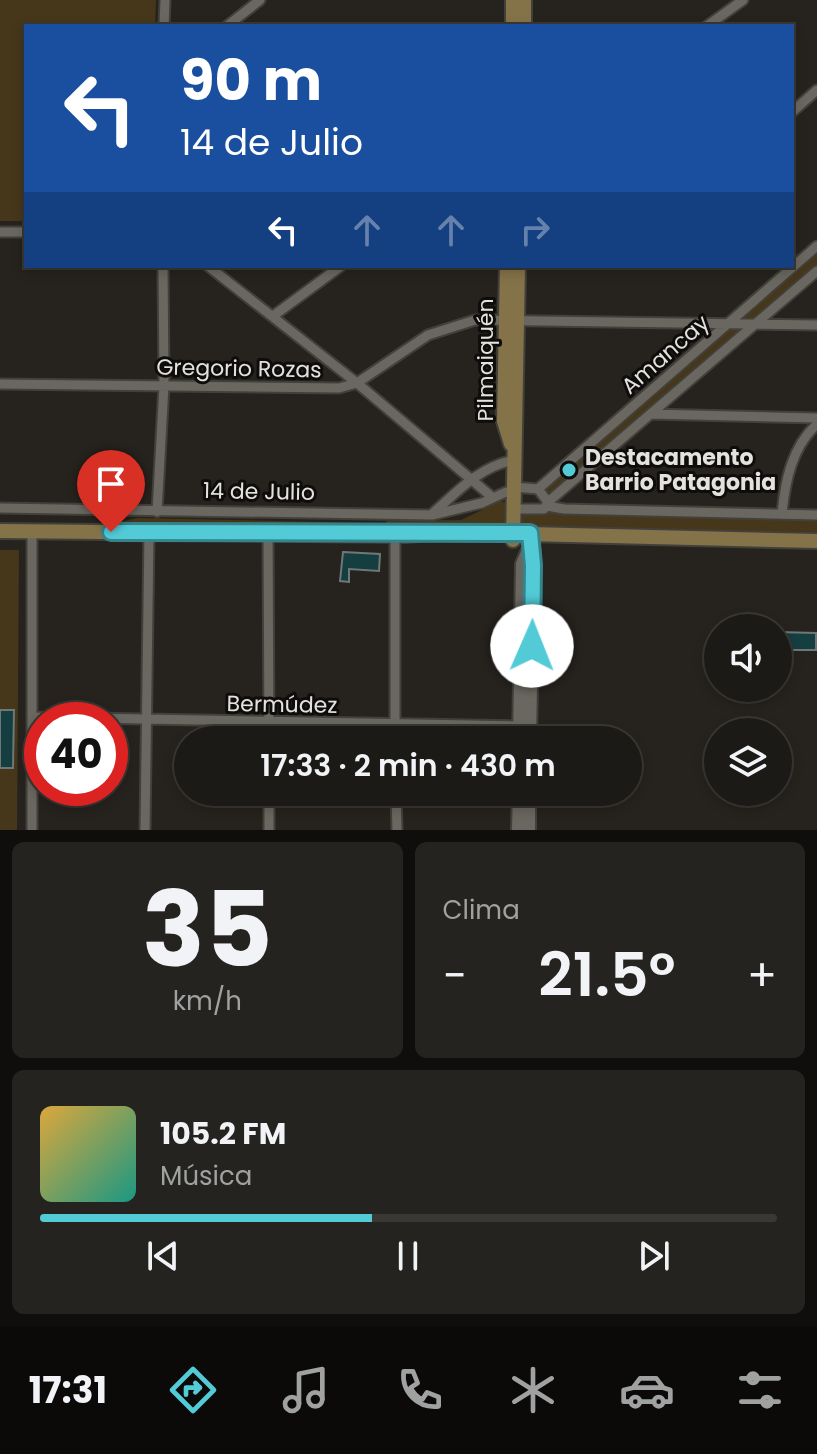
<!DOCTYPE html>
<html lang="es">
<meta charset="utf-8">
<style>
body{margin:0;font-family:Poppins,sans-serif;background:#25231f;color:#f1f3f6;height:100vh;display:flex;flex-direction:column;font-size:30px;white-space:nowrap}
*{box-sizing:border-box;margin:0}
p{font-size:26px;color:#a0a1a1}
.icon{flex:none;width:44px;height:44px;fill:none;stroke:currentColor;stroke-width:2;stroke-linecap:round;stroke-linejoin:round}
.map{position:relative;height:830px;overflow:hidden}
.sheet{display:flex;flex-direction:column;gap:12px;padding:12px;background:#0f0e0c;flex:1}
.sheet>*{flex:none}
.guide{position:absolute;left:24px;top:24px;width:770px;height:244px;border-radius:0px;box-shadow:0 4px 12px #0003,0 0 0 2px #3a3835;background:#1a4fa0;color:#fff;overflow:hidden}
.controls{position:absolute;left:704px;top:614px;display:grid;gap:16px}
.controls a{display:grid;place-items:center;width:88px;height:88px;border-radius:50%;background:#1c1a16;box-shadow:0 4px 12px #0003,0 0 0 2px #3a3835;font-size:40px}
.speed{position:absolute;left:24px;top:702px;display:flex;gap:16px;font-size:40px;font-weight:700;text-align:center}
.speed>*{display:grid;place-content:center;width:104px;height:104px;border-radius:50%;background:#1c1a16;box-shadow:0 4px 12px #0003,0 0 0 2px #3a3835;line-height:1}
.speed .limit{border:12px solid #d22;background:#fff;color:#111}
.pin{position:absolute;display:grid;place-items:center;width:68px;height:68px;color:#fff;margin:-82px -34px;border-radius:50% 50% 50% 0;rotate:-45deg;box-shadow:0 0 8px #0007}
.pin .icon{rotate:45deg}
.me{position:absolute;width:88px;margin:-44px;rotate:1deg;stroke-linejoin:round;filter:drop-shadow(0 0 6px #0008)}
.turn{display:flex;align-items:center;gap:28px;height:168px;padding:0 24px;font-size:36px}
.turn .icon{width:104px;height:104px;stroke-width:2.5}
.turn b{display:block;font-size:56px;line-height:68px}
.lanes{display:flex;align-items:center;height:76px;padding:0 24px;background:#0003;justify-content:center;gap:40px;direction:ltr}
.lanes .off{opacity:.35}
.big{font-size:60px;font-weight:600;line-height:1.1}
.sheet .widget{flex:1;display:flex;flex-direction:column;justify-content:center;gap:12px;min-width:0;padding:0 28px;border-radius:12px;background:#25231f}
.sheet .dial{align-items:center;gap:0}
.dial b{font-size:104px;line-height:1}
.song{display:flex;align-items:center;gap:24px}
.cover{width:96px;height:96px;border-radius:12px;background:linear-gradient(135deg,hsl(40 70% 55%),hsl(170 70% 35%))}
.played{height:8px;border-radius:4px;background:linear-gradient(90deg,#52cbd7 45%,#3a3835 45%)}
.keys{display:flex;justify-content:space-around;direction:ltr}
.heat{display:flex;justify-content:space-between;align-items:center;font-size:44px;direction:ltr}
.sheet .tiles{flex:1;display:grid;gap:12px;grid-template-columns:1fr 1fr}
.widget:last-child{grid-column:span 2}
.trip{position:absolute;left:174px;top:726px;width:468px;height:80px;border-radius:40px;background:#1c1a16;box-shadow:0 4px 12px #0003,0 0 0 2px #3a3835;font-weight:600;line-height:80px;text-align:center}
.tabs{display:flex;height:128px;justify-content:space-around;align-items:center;background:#0b0a09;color:#a0a1a1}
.tabs .icon{width:56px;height:56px}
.tabs .active{color:#52cbd7}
.tabs b{font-size:36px;color:#f1f3f6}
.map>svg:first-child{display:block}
.green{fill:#46371a}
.building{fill:#153e41;stroke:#6f7778;stroke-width:2}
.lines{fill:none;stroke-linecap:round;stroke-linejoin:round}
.minor-casing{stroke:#42403b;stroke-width:13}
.tertiary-casing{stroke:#42403b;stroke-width:16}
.secondary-casing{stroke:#42403b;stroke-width:18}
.minor{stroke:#6a6760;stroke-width:9}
.tertiary{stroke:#6a6760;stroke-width:12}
.secondary{stroke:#847348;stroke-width:14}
.route-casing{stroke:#35848c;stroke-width:20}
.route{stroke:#52cbd7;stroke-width:14}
.poi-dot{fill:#52cbd7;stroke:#0e0d0b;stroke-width:3}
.labels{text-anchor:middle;stroke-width:6;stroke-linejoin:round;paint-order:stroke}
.street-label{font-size:22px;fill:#e4e2de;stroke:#0e0d0b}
.poi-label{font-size:22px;font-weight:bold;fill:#e4e2de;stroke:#0e0d0b;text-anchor:start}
</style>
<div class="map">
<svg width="817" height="830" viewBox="0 0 817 830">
<rect width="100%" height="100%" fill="#26231e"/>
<path class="green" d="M 0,0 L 156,0 L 155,26 L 26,26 L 26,221 L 0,221 Z
M 817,251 L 817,265 L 754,320 L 746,321 L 746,313 Z
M 732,325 L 739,327 L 741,332 L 552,495 L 546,492 L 546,487 Z
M 501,501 L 509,505 L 506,527 L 384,529 L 382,526 L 387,521 L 461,520 Z
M 530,512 L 817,520 L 817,532 L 614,529 L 582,532 L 519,528 L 520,517 Z
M 137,518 L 367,523 L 371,526 L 180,527 L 116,523 Z
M 0,550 L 19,550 L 17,830 L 0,830 Z"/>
<path class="building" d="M 343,552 L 380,554 L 379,571 L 349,569 L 349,582 L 340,581 Z
M 778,632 L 816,633 L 816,650 L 778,650 Z
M 0,710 L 14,710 L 13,768 L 0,768 Z"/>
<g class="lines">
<g class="minor-casing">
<path id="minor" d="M 164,26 L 165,0
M 227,26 L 260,0
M 707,26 L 743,0
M 792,112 L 817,90
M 0,232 L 26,232
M 208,266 L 357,383 L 492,497
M 273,316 L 341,266
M 0,384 L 339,388 L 357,383 L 428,335 L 475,320 L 817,325
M 651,414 L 817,418
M 538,489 L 817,246
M 548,502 L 817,271
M 547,506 L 564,509 L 817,515
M 0,508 L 432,515 L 482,503 L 506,492 L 514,493
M 514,509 L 544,509 L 548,502 L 538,489 L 514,487
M 157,512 L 164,385 L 163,266
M 432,514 C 458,491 479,467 514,460
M 782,514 C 785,481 792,447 817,424
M 32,531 L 32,830
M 268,533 L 269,740
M 33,717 L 523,726
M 395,740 L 395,535
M 396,792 L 397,830
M 145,830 L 149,532
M 269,830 L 269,792"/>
</g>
<g class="tertiary-casing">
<path id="tertiary" d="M 530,533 L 533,565 L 530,740
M 519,740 L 522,564 L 529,548
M 518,830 L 519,792
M 529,830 L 529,792"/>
</g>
<g class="secondary-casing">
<path id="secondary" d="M 513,26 L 513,0
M 524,26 L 524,0
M 507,266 L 504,421 L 511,444
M 0,531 L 405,535 L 448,532 L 817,541
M 513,540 L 518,266"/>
</g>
<use href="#minor" class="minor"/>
<use href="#tertiary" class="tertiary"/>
<use href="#secondary" class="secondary"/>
</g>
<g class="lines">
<g class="route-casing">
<path id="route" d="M 111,532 L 530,533 L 533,565 L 532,646"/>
</g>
<use href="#route" class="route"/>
</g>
<circle class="poi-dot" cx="569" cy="470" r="8"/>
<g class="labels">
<g class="street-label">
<text transform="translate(665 354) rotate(-41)" y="8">Amancay</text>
<text transform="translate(485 360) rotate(-90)" y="8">Pilmaiquén</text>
<text transform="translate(239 368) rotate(1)" y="8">Gregorio Rozas</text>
<text transform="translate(259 491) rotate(1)" y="8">14 de Julio</text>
<text transform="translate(282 704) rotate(1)" y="8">Bermúdez</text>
</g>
<g class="poi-label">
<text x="585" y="465">Destacamento<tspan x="585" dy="25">Barrio Patagonia</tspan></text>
</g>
</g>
</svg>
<div class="controls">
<a><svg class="icon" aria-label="sound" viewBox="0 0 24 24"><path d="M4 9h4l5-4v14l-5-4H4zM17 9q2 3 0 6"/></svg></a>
<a><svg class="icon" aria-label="layers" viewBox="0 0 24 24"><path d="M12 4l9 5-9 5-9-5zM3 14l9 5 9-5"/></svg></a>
</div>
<div class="speed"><div class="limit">40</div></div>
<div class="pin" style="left:111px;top:532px;background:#d93025"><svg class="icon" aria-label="arrive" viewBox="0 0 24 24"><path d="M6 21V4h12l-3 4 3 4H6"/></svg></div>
<svg class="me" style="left:532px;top:646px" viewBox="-20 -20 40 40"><circle r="19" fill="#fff"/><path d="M0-13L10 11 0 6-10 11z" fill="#52cbd7"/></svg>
<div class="trip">17:33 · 2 min · 430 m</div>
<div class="guide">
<div class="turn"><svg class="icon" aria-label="left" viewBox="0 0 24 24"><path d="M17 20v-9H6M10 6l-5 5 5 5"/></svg><div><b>90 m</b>14 de Julio</div></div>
<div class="lanes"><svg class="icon" aria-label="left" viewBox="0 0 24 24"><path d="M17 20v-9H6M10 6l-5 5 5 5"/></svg><svg class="icon off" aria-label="ahead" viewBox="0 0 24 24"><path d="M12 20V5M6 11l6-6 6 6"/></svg><svg class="icon off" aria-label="ahead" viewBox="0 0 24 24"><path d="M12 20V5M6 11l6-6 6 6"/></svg><svg class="icon off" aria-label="right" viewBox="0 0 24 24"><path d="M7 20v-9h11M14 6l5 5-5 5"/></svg></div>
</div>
</div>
<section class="sheet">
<div class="tiles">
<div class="widget dial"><b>35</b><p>km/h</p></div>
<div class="widget"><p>Clima</p>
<div class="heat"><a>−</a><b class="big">21.5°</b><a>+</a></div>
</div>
<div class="widget">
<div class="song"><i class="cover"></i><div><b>105.2 FM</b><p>Música</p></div></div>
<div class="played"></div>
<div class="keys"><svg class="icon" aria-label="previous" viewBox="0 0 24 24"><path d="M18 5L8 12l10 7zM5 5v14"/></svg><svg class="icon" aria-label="pause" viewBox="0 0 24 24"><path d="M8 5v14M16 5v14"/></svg><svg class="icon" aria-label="next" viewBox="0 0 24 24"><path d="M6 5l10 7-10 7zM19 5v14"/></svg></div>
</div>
</div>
</section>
<nav class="tabs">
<b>17:31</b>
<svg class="icon active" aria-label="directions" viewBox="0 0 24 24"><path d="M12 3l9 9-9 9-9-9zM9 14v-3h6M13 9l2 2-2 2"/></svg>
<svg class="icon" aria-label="music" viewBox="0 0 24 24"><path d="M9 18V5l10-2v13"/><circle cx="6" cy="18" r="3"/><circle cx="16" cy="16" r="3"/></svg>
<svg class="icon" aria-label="phone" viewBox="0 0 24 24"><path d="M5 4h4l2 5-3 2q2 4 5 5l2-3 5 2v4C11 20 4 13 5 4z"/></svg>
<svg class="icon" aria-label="climate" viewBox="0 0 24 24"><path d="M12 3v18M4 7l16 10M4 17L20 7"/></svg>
<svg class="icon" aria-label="car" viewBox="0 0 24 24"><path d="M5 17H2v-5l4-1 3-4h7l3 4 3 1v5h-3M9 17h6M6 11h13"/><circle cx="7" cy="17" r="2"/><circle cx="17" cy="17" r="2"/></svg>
<svg class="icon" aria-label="filters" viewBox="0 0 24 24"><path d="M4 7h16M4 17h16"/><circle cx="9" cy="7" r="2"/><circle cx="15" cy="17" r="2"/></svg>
</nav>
